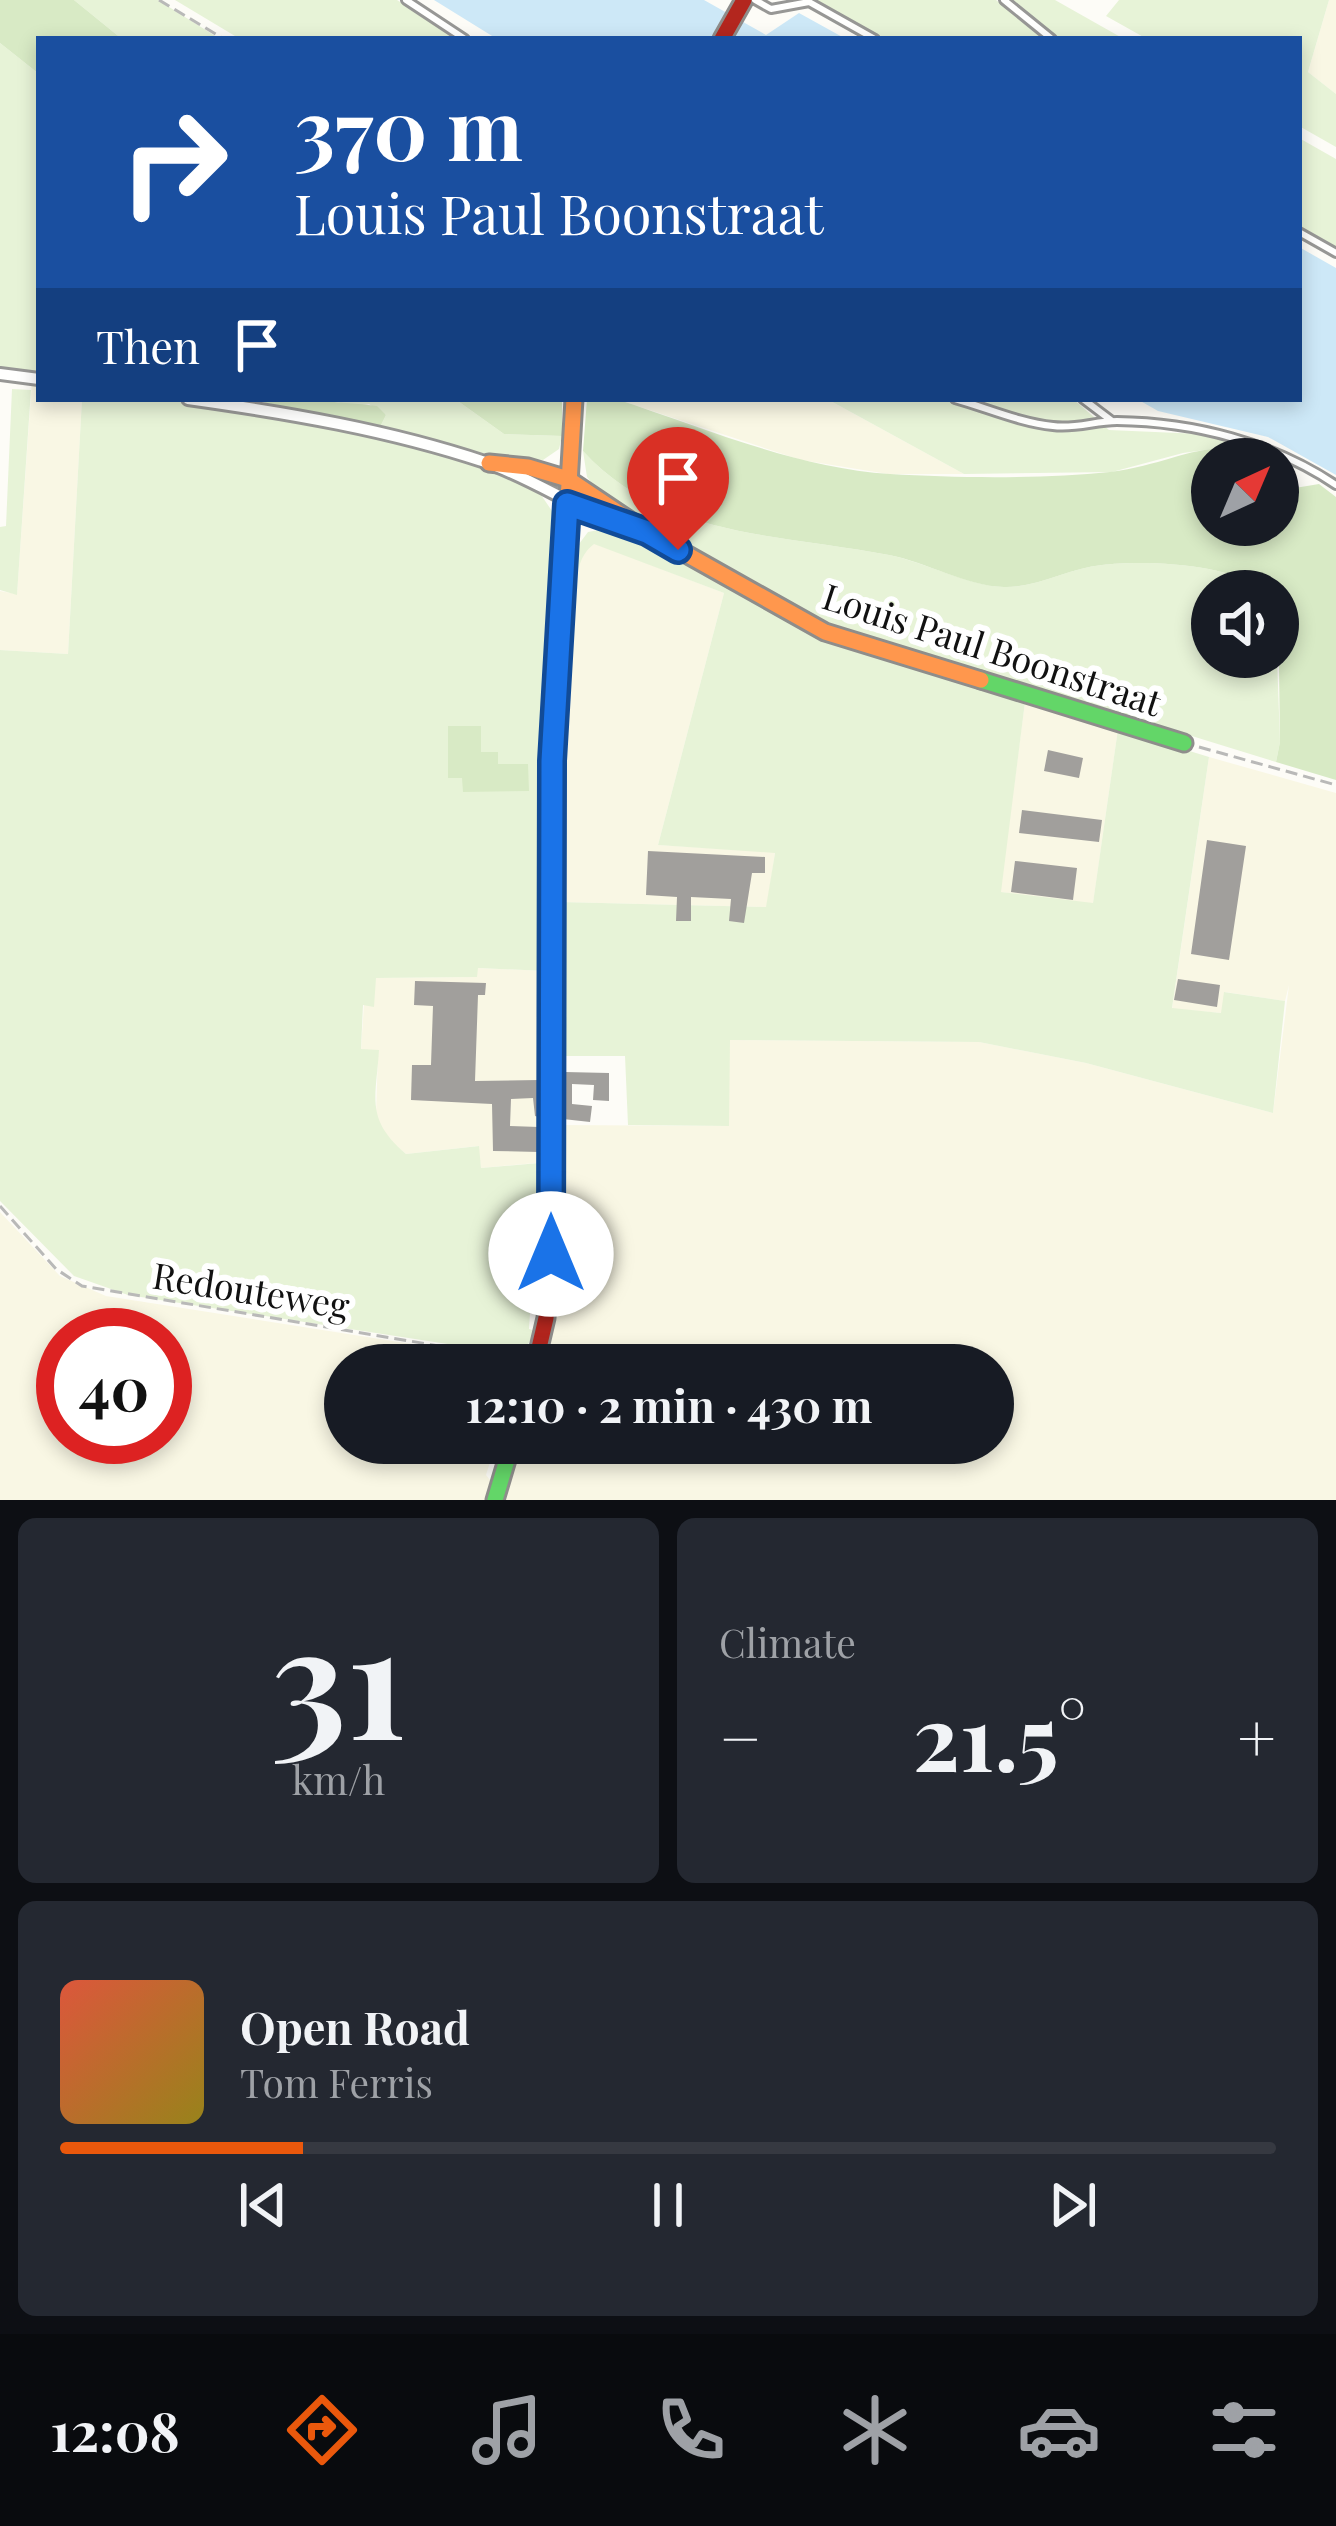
<!DOCTYPE html>
<meta charset="utf-8">
<style>
body{margin:0;font-family:"Playfair Display",serif;background:#242831;color:#f1f3f6;height:100vh;display:flex;flex-direction:column;font-size:45px;white-space:nowrap}
*{box-sizing:border-box;margin:0}
p{font-size:39px;color:#9ea1a6}
.icon{flex:none;width:66px;height:66px;fill:none;stroke:currentColor;stroke-width:2;stroke-linecap:round;stroke-linejoin:round}
.map{position:relative;height:1500px;overflow:hidden}
.side{display:flex;flex-direction:column;gap:18px;padding:18px;background:#0d0f14;flex:1}
.side>*{flex:none}
.hud{position:absolute;left:36px;top:36px;width:1266px;height:366px;border-radius:0px;box-shadow:0 6px 18px #0003;background:#1a4fa0;color:#fff;overflow:hidden}
.needle{width:78px;rotate:44deg}
.fabs{position:absolute;left:1191px;top:438px;display:grid;gap:24px}
.fabs a{display:grid;place-items:center;width:108px;height:108px;border-radius:50%;background:#171b24;box-shadow:0 6px 18px #0003;font-size:60px}
.speed{position:absolute;left:36px;top:1308px;display:flex;gap:24px;font-size:60px;font-weight:700;text-align:center}
.speed>*{display:grid;place-content:center;width:156px;height:156px;border-radius:50%;background:#171b24;box-shadow:0 6px 18px #0003;line-height:1}
.speed .limit{border:18px solid #d22;background:#fff;color:#111}
.pin{position:absolute;display:grid;place-items:center;width:102px;height:102px;color:#fff;margin:-123px -51px;border-radius:50% 50% 50% 0;rotate:-45deg;box-shadow:0 0 12px #0007}
.pin .icon{rotate:45deg}
.me{position:absolute;width:132px;margin:-66px;rotate:0deg;stroke-linejoin:round;filter:drop-shadow(0 0 9px #0008)}
.turn{display:flex;align-items:center;gap:42px;height:252px;padding:0 60px;font-size:54px}
.turn .icon{width:156px;height:156px;stroke-width:2.5}
.turn b{display:block;font-size:84px;line-height:102px}
.then{display:flex;align-items:center;height:114px;padding:0 60px;background:#0003;gap:24px;font-size:45px}
.big{font-size:90px;font-weight:700;line-height:1.1}
.side .widget{flex:1;display:flex;flex-direction:column;justify-content:center;gap:18px;min-width:0;padding:0 42px;border-radius:18px;background:#242831}
.side .dial{align-items:center;gap:0}
.dial b{font-size:156px;line-height:1}
.song{display:flex;align-items:center;gap:36px}
.cover{width:144px;height:144px;border-radius:18px;background:linear-gradient(135deg,hsl(10 70% 55%),hsl(50 70% 35%))}
.played{height:12px;border-radius:6px;background:linear-gradient(90deg,#ea580c 20%,#363941 20%)}
.keys{display:flex;justify-content:space-around;direction:ltr}
.heat{display:flex;justify-content:space-between;align-items:center;font-size:66px;direction:ltr}
.side .tiles{flex:1;display:grid;gap:18px;grid-template-columns:1fr 1fr}
.widget:last-child{grid-column:span 2}
.trip{position:absolute;left:324px;top:1344px;width:690px;height:120px;border-radius:60px;background:#171b24;box-shadow:0 6px 18px #0003;font-weight:700;line-height:120px;text-align:center}
.tabs{display:flex;height:192px;justify-content:space-around;align-items:center;background:#090b0e;color:#9ea1a6}
.tabs .icon{width:84px;height:84px}
.tabs .on{color:#ea580c}
.tabs b{font-size:54px;color:#f1f3f6}
.map>svg:first-child{display:block}
.farmland{fill:#f9f7e4;fill-rule:evenodd}
.green{fill:#e7f3d7}
.forest{fill:#d8eac5;fill-rule:evenodd}
.water{fill:#cde8f7}
.building{fill:#a19f9c}
.lines{fill:none;stroke-linecap:round;stroke-linejoin:round}
.lane-casing{stroke:#979795;stroke-width:12}
.street-casing{stroke:#979795;stroke-width:16}
.fast-casing{stroke:#8e8d8b;stroke-width:21}
.slow-casing{stroke:#8e8d8b;stroke-width:21}
.jam-casing{stroke:#8e8d8b;stroke-width:21}
.path{stroke:#b9b9b8;stroke-width:3;stroke-dasharray:12 6;stroke-linecap:butt}
.lane{stroke:#fffffe;stroke-width:6}
.street{stroke:#fffffe;stroke-width:10}
.fast{stroke:#63d668;stroke-width:15}
.slow{stroke:#ff974d;stroke-width:15}
.jam{stroke:#b3261e;stroke-width:15}
.route-casing{stroke:#114b97;stroke-width:30}
.route{stroke:#1a73e8;stroke-width:21}
.labels{text-anchor:middle;stroke-width:12;stroke-linejoin:round;paint-order:stroke}
.street-label{font-size:36px;fill:#111;stroke:#fff}
</style>
<div class="map">
<svg width="1336" height="1500" viewBox="0 0 1336 1500">
<rect width="100%" height="100%" fill="#fdfcf7"/>
<path class="farmland" d="M 1329,0 L 1336,0 L 1336,94 L 1308,72 Z
M 32,380 L 39,381 L 39,399 L 82,399 L 68,654 L 0,650 L 0,591 L 17,594 Z
M 616,399 L 827,399 L 964,474 L 888,474 L 801,460 Z
M 594,543 L 724,593 L 658,845 L 775,852 L 767,907 L 560,902 L 564,725 L 579,564 L 583,552 Z
M 1025,702 L 1118,729 L 1093,904 L 1000,892 Z
M 1209,757 L 1336,793 L 1336,1500 L 504,1500 L 521,1443 L 993,1443 L 993,1365 L 544,1365 L 561,1263 L 558,1125 L 729,1126 L 729,1040 L 979,1042 L 1086,1063 L 1273,1113 L 1289,985 L 1285,1001 L 1225,992 L 1222,1013 L 1172,1009 Z
M 477,968 L 547,971 L 547,1162 L 481,1168 L 478,1146 L 406,1154 L 382,1134 L 376,1115 L 378,1051 L 361,1050 L 364,1004 L 373,1006 L 375,978 L 477,977 Z
M 0,1212 L 60,1276 L 106,1296 L 418,1345 L 510,1365 L 345,1365 L 345,1443 L 496,1443 L 486,1475 L 491,1481 L 486,1500 L 0,1500 ZM 63,1335 L 165,1335 L 165,1437 L 63,1437 Z"/>
<path class="green" d="M 74,0 L 158,0 L 220,39 L 122,39 Z
M 175,0 L 397,0 L 458,39 L 240,39 Z
M 814,0 L 996,0 L 1045,39 L 885,39 Z
M 1011,0 L 1055,0 L 1124,39 L 1060,39 Z
M 1119,0 L 1329,0 L 1308,72 L 1336,94 L 1336,147 L 1299,126 L 1299,39 L 1147,39 L 1106,16 Z
M 0,43 L 39,74 L 39,372 L 0,367 Z
M 1299,138 L 1336,159 L 1336,247 L 1299,226 Z
M 12,389 L 31,390 L 17,595 L 0,590 L 0,527 L 6,526 Z
M 82,399 L 162,399 L 298,419 L 458,458 L 539,492 L 552,511 L 544,727 L 547,971 L 478,968 L 477,977 L 376,978 L 374,1007 L 363,1005 L 361,1049 L 379,1050 C 376,1099 365,1119 406,1154 L 479,1146 L 481,1168 L 539,1163 L 529,1329 L 536,1331 L 525,1349 L 454,1345 L 128,1295 L 74,1276 L 0,1201 L 0,650 L 68,654 Z
M 330,399 L 455,399 L 504,434 L 562,436 L 559,449 L 543,460 L 472,452 L 380,427 L 386,415 L 369,404 L 351,407 Z
M 827,399 L 1073,399 L 1109,430 L 1201,434 L 1241,445 L 1183,453 L 1112,472 L 964,474 Z
M 583,451 C 662,538 781,534 889,555 C 924,562 969,586 1004,587 C 1036,588 1070,568 1102,565 C 1143,560 1232,563 1261,591 L 1212,591 L 1212,657 L 1277,657 L 1280,742 L 1276,762 L 800,615 L 594,486 L 587,477 Z
M 604,529 C 675,546 731,594 795,624 C 866,658 942,675 1017,695 L 1025,702 L 1001,892 L 1093,903 L 1118,729 L 1209,757 L 1172,1008 L 1221,1013 L 1224,992 L 1285,1001 L 1273,1113 L 1086,1063 L 979,1042 L 730,1040 L 729,1126 L 628,1125 L 625,1056 L 559,1056 L 560,902 L 766,907 L 775,853 L 658,845 L 724,593 L 594,544 C 572,560 576,594 574,620 L 576,548 L 588,532 Z"/>
<path class="forest" d="M 0,0 L 74,0 L 122,39 L 39,39 L 39,74 L 0,43 Z
M 247,399 C 292,399 334,401 377,406 L 386,415 L 380,427 Z
M 455,399 L 562,399 L 562,436 L 504,434 Z
M 587,399 L 616,399 C 705,428 796,468 890,474 C 958,478 1042,479 1110,472 C 1179,464 1205,432 1279,459 L 1289,489 L 1319,484 L 1336,497 L 1336,780 L 1276,762 L 1280,742 L 1278,591 L 1261,591 C 1232,563 1143,560 1102,565 C 1070,568 1036,588 1004,587 C 966,586 926,562 889,555 C 781,534 662,538 583,451 ZM 1278,459 L 1278,525 L 1212,525 L 1212,459 Z
M 448,726 L 481,726 L 481,752 L 498,752 L 498,764 L 528,764 L 529,791 L 463,792 L 462,778 L 448,778 Z"/>
<path class="water" d="M 434,0 L 704,0 L 766,35 L 799,13 L 846,39 L 497,39 Z
M 1299,247 L 1336,268 L 1336,475 L 1268,437 L 1158,411 L 1137,399 L 1299,399 Z"/>
<path class="building" d="M 1048,750 L 1083,758 L 1079,778 L 1044,771 Z
M 1022,810 L 1102,820 L 1099,842 L 1019,833 Z
M 1207,840 L 1246,846 L 1229,960 L 1191,954 Z
M 648,851 L 765,857 L 765,873 L 752,873 L 744,923 L 729,921 L 731,899 L 691,897 L 691,921 L 676,921 L 677,897 L 646,895 Z
M 1015,861 L 1077,868 L 1073,900 L 1011,892 Z
M 1178,979 L 1220,985 L 1217,1007 L 1174,1000 Z
M 415,981 L 486,983 L 485,995 L 478,995 L 475,1081 L 539,1080 L 539,1117 L 535,1116 L 533,1098 L 511,1099 L 510,1126 L 539,1127 L 539,1152 L 493,1151 L 492,1104 L 411,1100 L 412,1065 L 431,1065 L 433,1006 L 414,1005 Z
M 565,1072 L 609,1073 L 609,1101 L 593,1100 L 594,1085 L 572,1084 L 572,1104 L 592,1106 L 590,1122 L 563,1119 Z"/>
<g class="lines">
<g class="lane-casing">
<path id="lane" d="M 406,0 L 465,39
M 755,0 L 771,9 L 809,2 L 875,39
M 1004,0 L 1052,39
M 1299,232 L 1336,253
M 955,399 C 987,408 1021,423 1053,426 C 1076,429 1095,421 1117,421 C 1194,422 1272,442 1336,485
M 1083,399 L 1112,421"/>
</g>
<g class="street-casing">
<path id="street" d="M 0,374 L 39,379
M 188,399 C 288,413 389,430 485,462 C 538,480 582,514 636,529"/>
</g>
<g class="fast-casing">
<path id="fast" d="M 981,680 L 1184,743
M 495,1500 L 512,1443"/>
</g>
<g class="slow-casing">
<path id="slow" d="M 489,463 L 528,467 L 568,479 L 647,532 L 825,632 L 981,680
M 557,686 L 574,399"/>
</g>
<g class="jam-casing">
<path id="jam" d="M 722,39 L 744,0
M 535,1365 L 546,1318 L 551,1254 L 552,761 L 557,686"/>
</g>
<path class="path" d="M 159,0 L 224,39
M 1199,747 L 1336,785
M 0,1206 L 56,1269 L 82,1286 L 511,1358 L 523,1364"/>
<use href="#lane" class="lane"/>
<use href="#street" class="street"/>
<use href="#fast" class="fast"/>
<use href="#slow" class="slow"/>
<use href="#jam" class="jam"/>
</g>
<g class="lines">
<g class="route-casing">
<path id="route" d="M 551,1254 L 552,761 L 567,504 L 647,532 L 678,550"/>
</g>
<use href="#route" class="route"/>
</g>
<g class="labels">
<g class="street-label">
<text transform="translate(992 650) rotate(18)" y="13">Louis Paul Boonstraat</text>
<text transform="translate(251 1291) rotate(9)" y="13">Redouteweg</text>
</g>
</g>
</svg>
<div class="fabs">
<a><svg class="needle" viewBox="-14 -14 28 28"><path d="M0-13l5 13h-10z" fill="#e53935"/><path d="M0 13l5-13h-10z" fill="#9ea1a6"/></svg></a>
<a><svg class="icon" aria-label="sound" viewBox="0 0 24 24"><path d="M4 9h4l5-4v14l-5-4H4zM17 9q2 3 0 6"/></svg></a>
</div>
<div class="speed"><div class="limit">40</div></div>
<div class="pin" style="left:678px;top:550px;background:#d93025"><svg class="icon" aria-label="arrive" viewBox="0 0 24 24"><path d="M6 21V4h12l-3 4 3 4H6"/></svg></div>
<svg class="me" style="left:551px;top:1254px" viewBox="-20 -20 40 40"><circle r="19" fill="#fff"/><path d="M0-13L10 11 0 6-10 11z" fill="#1a73e8"/></svg>
<div class="trip">12:10 · 2 min · 430 m</div>
<div class="hud">
<div class="turn"><svg class="icon" aria-label="right" viewBox="0 0 24 24"><path d="M7 20v-9h11M14 6l5 5-5 5"/></svg><div><b>370 m</b>Louis Paul Boonstraat</div></div>
<div class="then">Then<svg class="icon" aria-label="arrive" viewBox="0 0 24 24"><path d="M6 21V4h12l-3 4 3 4H6"/></svg></div>
</div>
</div>
<section class="side">
<div class="tiles">
<div class="widget dial"><b>31</b><p>km/h</p></div>
<div class="widget"><p>Climate</p>
<div class="heat"><a>−</a><b class="big">21.5°</b><a>+</a></div>
</div>
<div class="widget">
<div class="song"><i class="cover"></i><div><b>Open Road</b><p>Tom Ferris</p></div></div>
<div class="played"></div>
<div class="keys"><svg class="icon" aria-label="previous" viewBox="0 0 24 24"><path d="M18 5L8 12l10 7zM5 5v14"/></svg><svg class="icon" aria-label="pause" viewBox="0 0 24 24"><path d="M8 5v14M16 5v14"/></svg><svg class="icon" aria-label="next" viewBox="0 0 24 24"><path d="M6 5l10 7-10 7zM19 5v14"/></svg></div>
</div>
</div>
</section>
<nav class="tabs">
<b>12:08</b>
<svg class="icon on" aria-label="directions" viewBox="0 0 24 24"><path d="M12 3l9 9-9 9-9-9zM9 14v-3h6M13 9l2 2-2 2"/></svg>
<svg class="icon" aria-label="music" viewBox="0 0 24 24"><path d="M9 18V5l10-2v13"/><circle cx="6" cy="18" r="3"/><circle cx="16" cy="16" r="3"/></svg>
<svg class="icon" aria-label="phone" viewBox="0 0 24 24"><path d="M5 4h4l2 5-3 2q2 4 5 5l2-3 5 2v4C11 20 4 13 5 4z"/></svg>
<svg class="icon" aria-label="climate" viewBox="0 0 24 24"><path d="M12 3v18M4 7l16 10M4 17L20 7"/></svg>
<svg class="icon" aria-label="car" viewBox="0 0 24 24"><path d="M5 17H2v-5l4-1 3-4h7l3 4 3 1v5h-3M9 17h6M6 11h13"/><circle cx="7" cy="17" r="2"/><circle cx="17" cy="17" r="2"/></svg>
<svg class="icon" aria-label="filters" viewBox="0 0 24 24"><path d="M4 7h16M4 17h16"/><circle cx="9" cy="7" r="2"/><circle cx="15" cy="17" r="2"/></svg>
</nav>
